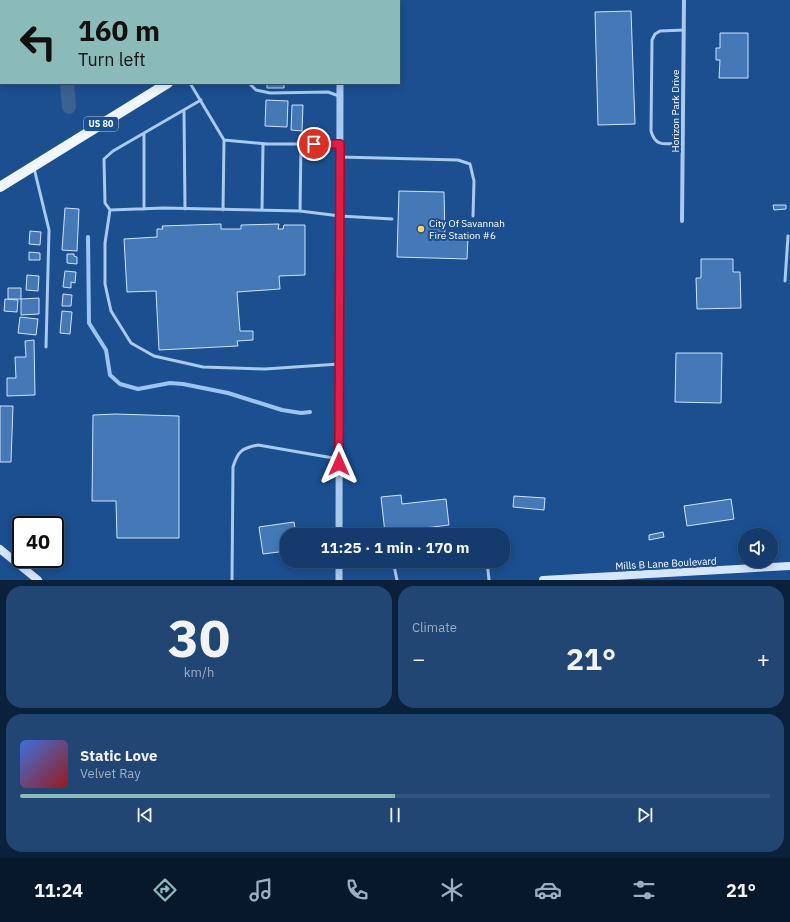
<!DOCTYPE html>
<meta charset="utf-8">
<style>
body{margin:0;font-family:"IBM Plex Sans",sans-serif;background:#214673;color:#f1f3f6;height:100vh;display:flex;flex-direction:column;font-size:15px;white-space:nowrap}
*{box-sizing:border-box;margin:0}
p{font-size:13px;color:#9dadc1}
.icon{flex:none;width:22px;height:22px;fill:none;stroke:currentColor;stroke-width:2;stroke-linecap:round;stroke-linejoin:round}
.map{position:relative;height:580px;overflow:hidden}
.panel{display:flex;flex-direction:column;gap:6px;padding:6px;background:#0b203b;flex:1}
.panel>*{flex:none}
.guide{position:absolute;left:0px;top:0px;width:400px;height:84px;box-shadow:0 2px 10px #0003,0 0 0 1px #33557e;background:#8bbbb9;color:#111;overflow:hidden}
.fabs{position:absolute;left:738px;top:528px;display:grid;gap:8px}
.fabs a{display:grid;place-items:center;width:40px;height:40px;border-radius:50%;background:#143b6b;box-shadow:0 2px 10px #0003,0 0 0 1px #33557e;font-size:20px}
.speed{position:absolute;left:12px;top:516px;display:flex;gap:8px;font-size:20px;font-weight:700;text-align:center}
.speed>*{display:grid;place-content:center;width:52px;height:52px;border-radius:50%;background:#143b6b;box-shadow:0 2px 10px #0003,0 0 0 1px #33557e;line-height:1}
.speed .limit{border:2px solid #111;border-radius:6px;background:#fff;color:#111}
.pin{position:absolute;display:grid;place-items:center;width:34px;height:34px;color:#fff;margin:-17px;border:2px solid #fff;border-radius:50%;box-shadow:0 1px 4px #0007}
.me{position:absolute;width:44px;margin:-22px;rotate:0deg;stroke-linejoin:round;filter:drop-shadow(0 0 3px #0008)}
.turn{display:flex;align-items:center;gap:14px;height:84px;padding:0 12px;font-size:18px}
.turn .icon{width:52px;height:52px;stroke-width:2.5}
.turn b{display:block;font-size:28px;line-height:34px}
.big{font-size:30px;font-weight:700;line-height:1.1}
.panel .widget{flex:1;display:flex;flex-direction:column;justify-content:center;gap:6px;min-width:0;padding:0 14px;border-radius:16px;background:#214673}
.panel .dial{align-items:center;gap:0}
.dial b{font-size:52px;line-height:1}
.song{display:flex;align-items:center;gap:12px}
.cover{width:48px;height:48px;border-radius:6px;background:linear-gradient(135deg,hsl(220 70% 55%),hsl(0 70% 35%))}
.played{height:4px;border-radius:2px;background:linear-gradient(90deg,#8bbbb9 50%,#33557e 50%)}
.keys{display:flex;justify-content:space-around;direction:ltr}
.heat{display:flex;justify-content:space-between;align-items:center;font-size:22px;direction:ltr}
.panel .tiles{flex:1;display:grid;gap:6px;grid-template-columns:1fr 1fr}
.widget:last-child{grid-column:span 2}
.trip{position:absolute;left:280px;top:528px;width:230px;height:40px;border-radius:16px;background:#143b6b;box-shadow:0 2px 10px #0003,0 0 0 1px #33557e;font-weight:700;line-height:40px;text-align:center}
.dock{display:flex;height:64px;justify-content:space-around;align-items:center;background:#08182b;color:#9dadc1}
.dock .icon{width:28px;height:28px}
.dock .on{color:#8bbbb9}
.dock b{font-size:18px;color:#f1f3f6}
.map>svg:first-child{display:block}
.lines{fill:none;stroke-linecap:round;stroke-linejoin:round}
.stream{stroke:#9cc4f0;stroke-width:4}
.canal{stroke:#3c6290;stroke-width:14}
.building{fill:#4478b7;stroke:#cfe3fa}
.service{stroke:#a9c9ee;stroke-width:3}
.minor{stroke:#a9c9ee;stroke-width:4}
.tertiary{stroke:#a9c9ee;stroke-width:7}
.secondary{stroke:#d6e6fa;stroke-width:8}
.primary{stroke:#f0f6ff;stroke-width:10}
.route-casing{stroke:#92132f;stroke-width:10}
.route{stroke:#e11d48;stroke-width:7}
.poi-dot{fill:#ffd166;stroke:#1b4f8f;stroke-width:1.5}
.labels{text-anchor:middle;stroke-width:4;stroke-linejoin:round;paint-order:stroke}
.shield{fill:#1b4f8f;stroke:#bbcadd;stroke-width:1}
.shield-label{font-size:9px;font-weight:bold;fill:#fff}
.street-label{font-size:10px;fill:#fff;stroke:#1b4f8f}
.poi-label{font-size:10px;fill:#fff;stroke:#1b4f8f;text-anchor:start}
</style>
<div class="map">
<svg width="790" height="580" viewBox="0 0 790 580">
<rect width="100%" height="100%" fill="#1b4f8f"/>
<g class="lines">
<path class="stream" d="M 88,237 L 89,323 L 106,350 L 110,375 L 120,384 L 138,389 L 170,383 L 183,384 L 228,393 L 282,410 L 301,413 L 310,412"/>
<path class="canal" d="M 61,0 L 62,1
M 67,83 L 69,107"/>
</g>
<path class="building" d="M 98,0 L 123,0 L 95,1 Z
M 162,0 L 194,0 L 188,1 Z
M 225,0 L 245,0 L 223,1 Z
M 631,11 L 635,124 L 598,125 L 595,12 Z
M 720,33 L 748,33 L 748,78 L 719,78 L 720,60 L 716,60 L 716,48 L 720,48 Z
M 267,83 L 284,83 L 284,88 L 267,88 Z
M 266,100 L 288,101 L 287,127 L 265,126 Z
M 292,105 L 303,105 L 302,131 L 291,130 Z
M 399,191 L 444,192 L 445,237 L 468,238 L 467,259 L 397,257 Z
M 773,205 L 786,205 L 786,209 L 774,210 Z
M 65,208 L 79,209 L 77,251 L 62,250 Z
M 221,224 L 221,229 L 241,229 L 241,225 L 279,224 L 278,229 L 283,229 L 284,225 L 305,225 L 305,275 L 279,276 L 280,289 L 237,292 L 240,331 L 253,331 L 253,340 L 237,341 L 238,346 L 159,350 L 156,291 L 127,292 L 124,239 L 157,237 L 157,229 L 163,229 L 162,226 Z
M 30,231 L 41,232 L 40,245 L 29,244 Z
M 29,252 L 40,253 L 40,260 L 29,260 Z
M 67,254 L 74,254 L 74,256 L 77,257 L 77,264 L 67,263 Z
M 701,259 L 733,259 L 733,272 L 740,272 L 741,308 L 697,309 L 696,278 L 701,278 Z
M 65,271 L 76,272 L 75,283 L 71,282 L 71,288 L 63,287 Z
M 27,275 L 39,276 L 38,291 L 26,290 Z
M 8,288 L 21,288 L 21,299 L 8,299 Z
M 63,294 L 72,295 L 71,306 L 62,306 Z
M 39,298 L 39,314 L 21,315 L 21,299 Z
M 5,299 L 18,300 L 17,312 L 4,311 Z
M 62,311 L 72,312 L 70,334 L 60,333 Z
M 20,317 L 38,319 L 36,335 L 18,333 Z
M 34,340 L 35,395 L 7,396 L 7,378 L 16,378 L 15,357 L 26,357 L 25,341 Z
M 676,353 L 722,353 L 721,403 L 675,402 Z
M 0,406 L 13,406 L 11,462 L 0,462 Z
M 116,414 L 179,416 L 179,538 L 117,538 L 116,501 L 92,501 L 93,415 Z
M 401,495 L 402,504 L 446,499 L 449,525 L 385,533 L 381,497 Z
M 514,496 L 545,498 L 544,510 L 513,507 Z
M 731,499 L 734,519 L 687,526 L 684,506 Z
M 294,522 L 296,535 L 287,535 L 287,551 L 263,554 L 259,527 Z
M 663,532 L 664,537 L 649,540 L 649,535 Z"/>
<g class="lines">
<path class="service" d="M 190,83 L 224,140 L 267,144 L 339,144
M 249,83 L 256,90 L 270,93 L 328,92 L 339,96
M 201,100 L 113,151 L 104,159 L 105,203 L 110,210 L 164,208 L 300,211 L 340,216 L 392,219
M 184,110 L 185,209
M 683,143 C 667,143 656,149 651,131 L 652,40 L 655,34 L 660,31 L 684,30
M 340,157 L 458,160 L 470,164 L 474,181 L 473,216
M 34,168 L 49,230 L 46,347
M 144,209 L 144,133
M 110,210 L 105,243 L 105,284 L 111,311 L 131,343 L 154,356 L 203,367 L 265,369 L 339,364
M 223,210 L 224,140
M 262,210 L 263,144
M 300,211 L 301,144
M 785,281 L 788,236
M 393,561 L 397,580
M 487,561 L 489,580
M 232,580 L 233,467 C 238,451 242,448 258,445 L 339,459"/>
<path class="minor" d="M 153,0 L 153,1
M 265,0 L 265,1
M 682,221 L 684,0"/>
<path class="tertiary" d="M 341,1 L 341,0
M 339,535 L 340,83
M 339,580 L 339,561"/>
<path class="secondary" d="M 0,549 L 38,580
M 543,580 L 790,566"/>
<path class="primary" d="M 300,1 L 301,0
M 0,187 L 168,83"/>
</g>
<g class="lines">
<g class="route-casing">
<path id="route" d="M 314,144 L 340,144 L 339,464"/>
</g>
<use href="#route" class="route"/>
</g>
<circle class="poi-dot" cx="421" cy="229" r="4"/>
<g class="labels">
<rect class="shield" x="84" y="117" width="34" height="14" rx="3"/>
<g class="shield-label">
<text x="101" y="127">US 80</text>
</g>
<g class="street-label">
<text transform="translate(675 111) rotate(-90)" y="4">Horizon Park Drive</text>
<text transform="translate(666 563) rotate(-3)" y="4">Mills B Lane Boulevard</text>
</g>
<g class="poi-label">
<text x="429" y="227">City Of Savannah<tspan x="429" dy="12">Fire Station #6</tspan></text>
</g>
</g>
</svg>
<div class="fabs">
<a><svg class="icon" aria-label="sound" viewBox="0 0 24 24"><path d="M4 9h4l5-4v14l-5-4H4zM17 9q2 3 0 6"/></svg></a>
</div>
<div class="speed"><div class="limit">40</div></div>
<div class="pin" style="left:314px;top:144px;background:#d93025"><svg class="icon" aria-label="arrive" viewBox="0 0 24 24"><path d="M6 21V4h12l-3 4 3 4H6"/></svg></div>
<svg class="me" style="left:339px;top:464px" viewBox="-20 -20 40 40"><path d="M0-17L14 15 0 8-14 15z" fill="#e11d48" stroke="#fff" stroke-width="4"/></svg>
<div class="trip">11:25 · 1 min · 170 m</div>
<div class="guide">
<div class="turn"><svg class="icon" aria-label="left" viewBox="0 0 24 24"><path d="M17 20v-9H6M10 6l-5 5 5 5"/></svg><div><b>160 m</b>Turn left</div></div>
</div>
</div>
<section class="panel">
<div class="tiles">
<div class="widget dial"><b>30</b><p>km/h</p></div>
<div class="widget"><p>Climate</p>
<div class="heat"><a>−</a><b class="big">21°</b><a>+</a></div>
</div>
<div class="widget">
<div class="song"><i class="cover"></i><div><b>Static Love</b><p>Velvet Ray</p></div></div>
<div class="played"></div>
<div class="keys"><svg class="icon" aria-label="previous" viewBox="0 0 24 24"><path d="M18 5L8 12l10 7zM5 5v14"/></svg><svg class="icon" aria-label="pause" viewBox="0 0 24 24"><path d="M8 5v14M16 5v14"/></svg><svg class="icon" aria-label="next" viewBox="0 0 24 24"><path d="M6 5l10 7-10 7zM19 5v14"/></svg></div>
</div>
</div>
</section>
<nav class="dock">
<b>11:24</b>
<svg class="icon on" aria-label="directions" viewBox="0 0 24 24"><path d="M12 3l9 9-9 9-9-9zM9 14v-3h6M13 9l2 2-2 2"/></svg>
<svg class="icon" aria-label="music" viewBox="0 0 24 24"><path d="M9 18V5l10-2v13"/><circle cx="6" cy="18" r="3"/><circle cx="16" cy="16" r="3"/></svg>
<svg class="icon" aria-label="phone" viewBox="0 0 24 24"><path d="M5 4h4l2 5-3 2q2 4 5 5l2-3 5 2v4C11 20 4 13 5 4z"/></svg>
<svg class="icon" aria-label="climate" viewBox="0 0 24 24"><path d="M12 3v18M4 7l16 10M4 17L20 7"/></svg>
<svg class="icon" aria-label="car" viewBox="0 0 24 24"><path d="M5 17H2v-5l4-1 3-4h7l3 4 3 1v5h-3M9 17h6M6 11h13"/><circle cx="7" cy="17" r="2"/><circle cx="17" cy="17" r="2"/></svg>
<svg class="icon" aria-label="filters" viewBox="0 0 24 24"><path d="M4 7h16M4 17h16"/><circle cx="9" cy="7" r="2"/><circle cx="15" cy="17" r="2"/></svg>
<b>21°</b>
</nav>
